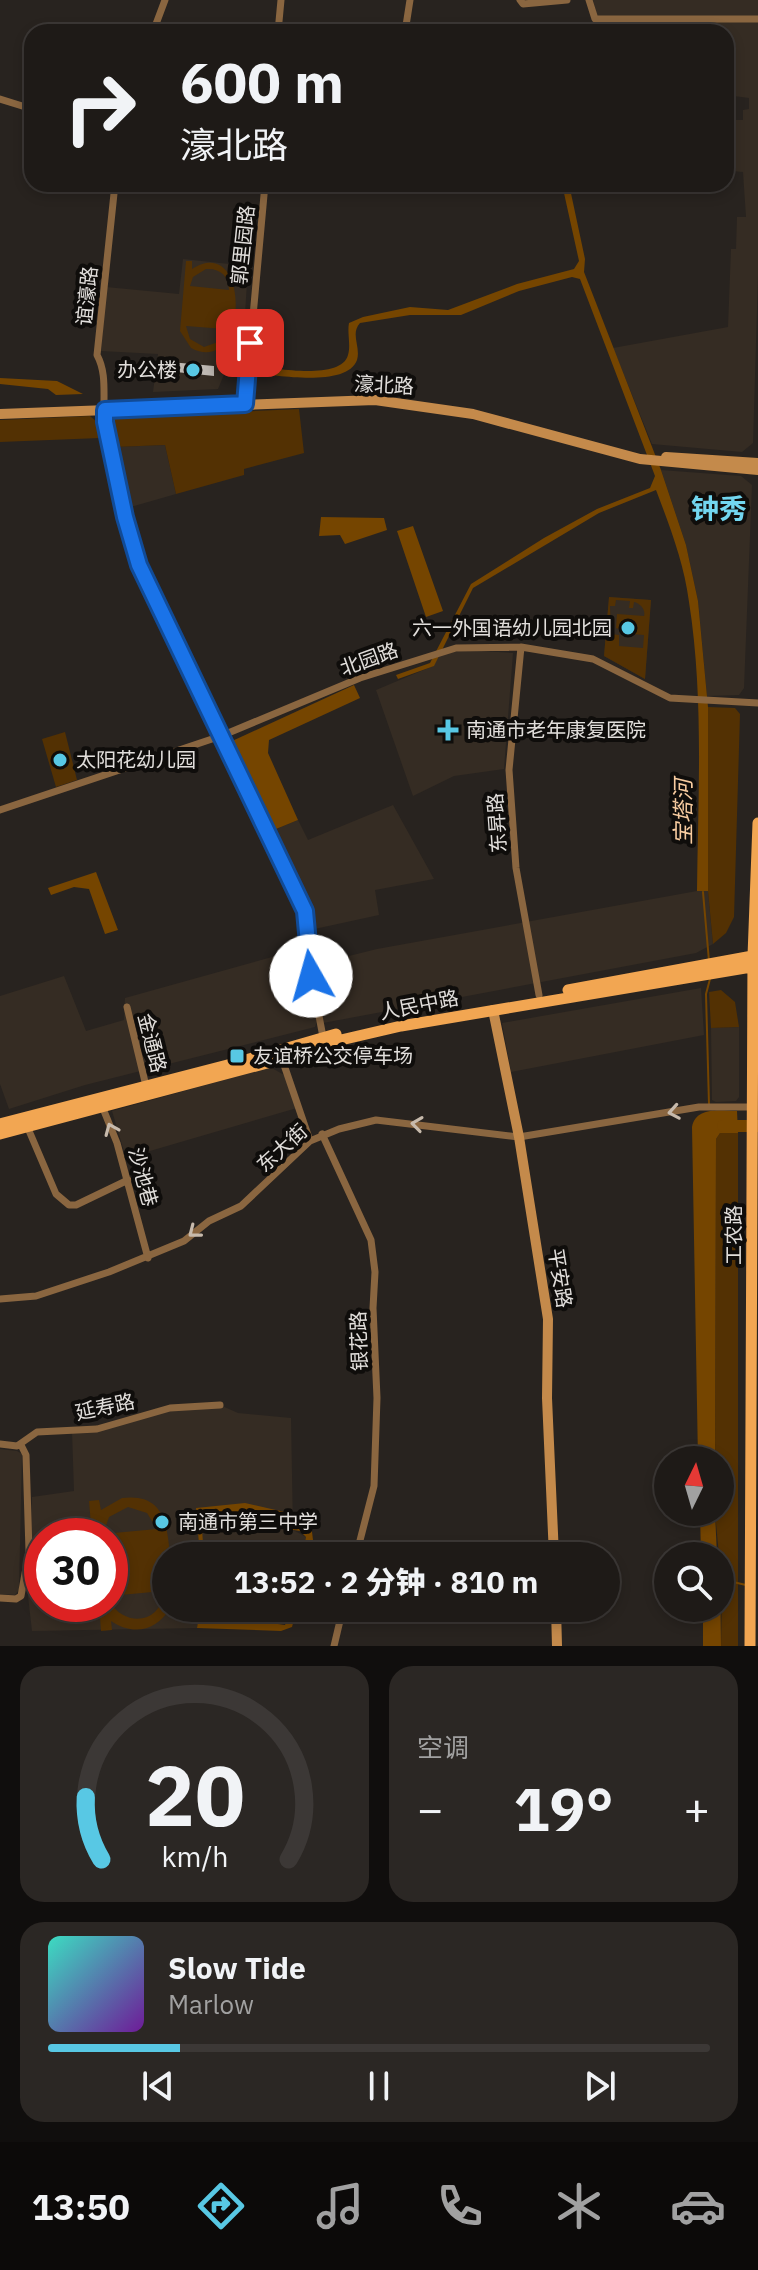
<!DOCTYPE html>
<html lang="zh">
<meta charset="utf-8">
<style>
body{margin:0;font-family:"IBM Plex Sans","Noto Sans SC",sans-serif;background:#2b2724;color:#f1f3f6;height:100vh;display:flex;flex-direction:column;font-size:30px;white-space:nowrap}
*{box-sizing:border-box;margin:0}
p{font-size:26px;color:#a1a1a1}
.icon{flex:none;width:44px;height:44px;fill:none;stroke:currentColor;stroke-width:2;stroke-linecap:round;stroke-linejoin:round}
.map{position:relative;height:1646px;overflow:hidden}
.side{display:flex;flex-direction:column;gap:20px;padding:20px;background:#100e0d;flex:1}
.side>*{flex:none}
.hud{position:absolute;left:24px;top:24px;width:710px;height:168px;border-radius:24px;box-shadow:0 4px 12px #0003,0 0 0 2px #3c3836;background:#1e1a17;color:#f1f3f6;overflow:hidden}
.needle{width:52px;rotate:5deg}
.tools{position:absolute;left:654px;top:1446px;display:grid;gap:16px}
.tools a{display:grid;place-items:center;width:80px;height:80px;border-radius:50%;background:#1e1a17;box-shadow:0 4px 12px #0003,0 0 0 2px #3c3836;font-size:40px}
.speed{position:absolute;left:24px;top:1518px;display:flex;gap:16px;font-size:40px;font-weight:700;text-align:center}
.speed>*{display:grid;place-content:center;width:104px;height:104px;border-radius:50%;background:#1e1a17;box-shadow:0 4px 12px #0003,0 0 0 2px #3c3836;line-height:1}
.speed .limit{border:12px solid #d22;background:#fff;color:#111}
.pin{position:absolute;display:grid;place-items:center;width:68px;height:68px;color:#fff;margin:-34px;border-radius:16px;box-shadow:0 4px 12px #0006}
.me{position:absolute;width:88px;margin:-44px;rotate:353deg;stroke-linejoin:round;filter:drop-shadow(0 0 6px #0008)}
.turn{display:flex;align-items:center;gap:28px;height:168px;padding:0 24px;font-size:36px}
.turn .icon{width:104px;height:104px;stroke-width:2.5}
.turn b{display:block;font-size:56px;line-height:68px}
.big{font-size:60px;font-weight:800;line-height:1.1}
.side .tile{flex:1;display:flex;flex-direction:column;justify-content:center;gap:12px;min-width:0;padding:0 28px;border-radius:24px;background:#2b2724}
.side .dial{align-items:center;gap:0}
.dial svg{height:208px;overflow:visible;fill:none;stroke:#3c3836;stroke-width:7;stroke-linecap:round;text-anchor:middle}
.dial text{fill:#f1f3f6;stroke:none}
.song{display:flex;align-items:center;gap:24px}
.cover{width:96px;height:96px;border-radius:12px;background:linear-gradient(135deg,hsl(170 70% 55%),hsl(280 70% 35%))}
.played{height:8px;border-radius:4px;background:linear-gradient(90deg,#58c8e4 20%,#3c3836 20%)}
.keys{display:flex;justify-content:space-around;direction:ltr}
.heat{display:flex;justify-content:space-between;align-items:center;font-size:44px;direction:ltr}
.side .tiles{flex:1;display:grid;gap:20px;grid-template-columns:1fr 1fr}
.tile:last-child{grid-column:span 2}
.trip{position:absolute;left:152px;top:1542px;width:468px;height:80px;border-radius:40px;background:#1e1a17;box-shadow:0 4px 12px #0003,0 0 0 2px #3c3836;font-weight:800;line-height:80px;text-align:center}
.menu{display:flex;height:128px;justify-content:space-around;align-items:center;background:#0c0a09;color:#a1a1a1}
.menu .icon{width:56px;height:56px}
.menu .active{color:#58c8e4}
.menu b{font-size:36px;color:#f1f3f6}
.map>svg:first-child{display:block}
.built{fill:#352c23;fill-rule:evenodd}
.green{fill:#533103;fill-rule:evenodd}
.water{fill:#754500}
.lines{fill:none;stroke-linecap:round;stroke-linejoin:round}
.stream{stroke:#754500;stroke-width:2}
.river{stroke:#754500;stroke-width:12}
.building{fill:#bfb9b3}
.street{stroke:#8a6640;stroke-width:7}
.secondary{stroke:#c48a4b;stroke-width:10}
.primary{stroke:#f2a652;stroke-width:11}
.oneway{stroke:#c7baac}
.route-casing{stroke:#114b97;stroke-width:20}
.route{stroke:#1a73e8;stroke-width:14}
.poi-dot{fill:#58c8e4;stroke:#0f0d0b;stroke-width:3}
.labels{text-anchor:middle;stroke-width:8;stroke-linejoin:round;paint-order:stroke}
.street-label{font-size:20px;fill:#e1dedb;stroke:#0f0d0b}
.poi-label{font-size:20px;fill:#e1dedb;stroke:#0f0d0b;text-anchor:start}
.water-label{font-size:22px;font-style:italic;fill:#f8cca0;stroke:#0f0d0b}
.district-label{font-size:28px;font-weight:bold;fill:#72d6ef;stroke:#0f0d0b}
</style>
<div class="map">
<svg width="758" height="1646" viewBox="0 0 758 1646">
<rect width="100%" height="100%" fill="#28231f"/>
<path class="built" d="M 593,0 L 758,0 L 758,276 L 753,443 L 742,452 L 652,444 L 613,348 L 728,327 L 731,249 L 736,249 L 737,217 L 746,217 L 743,172 L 732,171 L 734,120 L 743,120 L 743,110 L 749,109 L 749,98 L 726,95 L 726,32 L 717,32 L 717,26 L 599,26 Z
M 183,259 L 248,266 L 242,363 L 225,372 L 218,389 L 153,392 L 158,354 L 101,351 L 106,287 L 179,294 Z
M 165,445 L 176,494 L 127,508 L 115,447 Z
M 661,470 L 741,476 L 752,485 L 744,688 L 739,695 L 707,696 L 698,601 L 686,545 Z
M 609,597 L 651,600 L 645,679 L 604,656 Z
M 466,650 L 513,653 L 504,769 L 454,776 L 413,796 L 376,690 L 433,666 L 440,654 Z
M 393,805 L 434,879 L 375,890 L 379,915 L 310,930 L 309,911 L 271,831 L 298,820 L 308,840 Z
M 697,891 L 708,891 L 713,944 L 696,953 L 323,1023 L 313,965 L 377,949 Z
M 304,948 L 317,1021 L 315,1027 L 85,1085 L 9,1109 L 0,1084 L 0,996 L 64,976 L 86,1031 L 124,1020 L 125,998 Z
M 701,988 L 704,1035 L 511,1072 L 502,1023 Z
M 739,1027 L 739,1097 L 736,1101 L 716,1102 L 712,1100 L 711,1028 Z
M 270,1067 L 286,1076 L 297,1108 L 126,1158 L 112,1111 Z
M 220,1405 L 238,1413 L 291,1418 L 293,1530 L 306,1537 L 302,1556 L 166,1556 L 166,1608 L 291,1608 L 288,1622 L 279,1625 L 256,1621 L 199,1622 L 197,1628 L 32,1631 L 28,1596 L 32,1497 L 74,1491 L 72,1431 L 97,1429 L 170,1408 ZM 42,1536 L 110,1536 L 110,1604 L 42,1604 Z
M 0,1449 L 17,1451 L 22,1454 L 19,1590 L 15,1595 L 0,1594 Z"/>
<path class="green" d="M 186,261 L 192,261 L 192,269 C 252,231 249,379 191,348 L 180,331 ZM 206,269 C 220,268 229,276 229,290 L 190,286 L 193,277 ZM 186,326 L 225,329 L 218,342 L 204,347 L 190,339 Z
M 299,409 L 304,453 L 244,469 L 244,475 L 176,494 L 165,445 L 115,447 L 111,428 L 113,420 L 119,417 Z
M 90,416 L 97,422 L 100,438 L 0,442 L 0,420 Z
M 609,597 L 651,600 L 645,679 L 604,656 ZM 616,600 L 630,601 L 629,608 L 633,608 L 634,602 C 640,603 646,610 644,616 L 617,614 L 616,628 L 619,629 L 619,633 L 644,635 L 643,648 L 619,646 L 619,635 L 611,634 L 610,606 L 615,606 Z
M 708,707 L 735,708 L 740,714 L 734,917 L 726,933 L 713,944 L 708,891 Z
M 65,732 L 77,780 L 56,787 L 42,739 Z
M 721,990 L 735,1002 L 739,1027 L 711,1028 L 709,992 Z
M 720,1133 L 738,1133 L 738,1646 L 721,1646 L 722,1588 L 715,1512 L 720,1512 L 720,1460 L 715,1460 L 716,1139 Z
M 122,1498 C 164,1493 167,1523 170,1556 L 166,1556 L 166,1608 L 170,1608 C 157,1631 133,1636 111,1621 L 112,1630 L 101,1631 L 99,1604 L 110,1602 C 125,1628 163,1623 163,1591 L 110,1596 L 110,1536 L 92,1536 L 89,1501 L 99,1500 L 101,1510 ZM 128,1507 L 147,1513 L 157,1529 L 103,1534 L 109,1517 Z"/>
<path class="water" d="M 562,184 L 569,184 L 585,259 L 584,272 L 661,470 L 686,545 L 698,601 L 708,707 L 708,891 L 697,891 C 698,796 704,697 689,602 C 684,563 670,527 656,490 L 599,513 L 473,588 L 434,666 L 398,679 L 396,675 L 430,663 L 471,584 L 544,538 L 597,509 L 650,488 L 655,476 L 580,279 L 572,277 L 519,291 L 461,315 L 410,315 L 360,323 C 350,334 361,347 357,360 C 347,388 275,375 254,373 L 254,366 C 274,368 341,381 348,355 C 351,345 347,333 349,323 L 363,317 L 410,307 L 448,310 L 517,284 L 574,269 L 579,261 Z
M 0,378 L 57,381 L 83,394 L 56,395 L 48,389 L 0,384 Z
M 321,517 L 384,518 L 387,530 L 345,544 L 340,535 L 319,536 Z
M 413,526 L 443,611 L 426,617 L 397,531 Z
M 354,685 L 360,698 L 269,740 L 268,753 L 298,820 L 276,829 L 230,742 Z
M 96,872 L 118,930 L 105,934 L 89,889 L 74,887 L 51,895 L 48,888 Z
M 737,1111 L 738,1133 L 720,1133 L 716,1139 L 715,1460 L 698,1460 L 692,1127 C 696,1106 720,1111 737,1111 Z
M 245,1503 L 289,1513 L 311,1524 L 313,1540 L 309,1556 L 302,1556 L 306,1537 L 300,1531 L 254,1524 L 239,1514 L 201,1516 L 204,1556 L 200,1556 L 196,1508 Z
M 700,1512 L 715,1512 L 717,1556 L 701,1556 Z
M 720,1574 L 721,1646 L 703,1646 L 703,1608 L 720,1608 Z
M 291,1608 L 297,1608 L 292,1627 L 281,1631 L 197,1628 L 198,1622 L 256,1621 L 285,1625 Z"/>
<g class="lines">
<path class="stream" d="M 703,892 L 709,961
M 709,1104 L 706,994 L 710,979
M 720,1579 L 746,1585"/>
<path class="river" d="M 723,1126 L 758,1126"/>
</g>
<path class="building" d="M 170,362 L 214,366 L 214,376 L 176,372 Z"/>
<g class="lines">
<path class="street" d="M 520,0 L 523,4 L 567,0
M 589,0 L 595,19 L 758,19
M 153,32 L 165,0
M 278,32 L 281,0
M 405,32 L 410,0
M 0,99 L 32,109
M 115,184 L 97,355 C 108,375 102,399 105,421 C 111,468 122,521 139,565 L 305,911 L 307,953 L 323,1037
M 245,404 L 265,184
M 521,647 L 509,770 L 516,868 L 539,995
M 0,810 L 221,736 L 360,678 L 456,648 L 521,647 L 593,659 L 670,698 L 758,703
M 127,1007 L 146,1086
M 282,1059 L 310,1141
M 102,1106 L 117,1143 L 148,1258
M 27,1126 L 56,1194 L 69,1205 L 76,1205 L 128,1180
M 322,1134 L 371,1240 L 375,1272 L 373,1308 L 377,1398 L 374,1486 L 356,1556
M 0,1299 L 36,1296 L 109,1272 L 184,1241 L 209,1221 L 241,1206 L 310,1141 L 339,1129 L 376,1120 L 519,1137 L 699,1107 L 751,1107
M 0,1444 L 17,1446 L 37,1432 L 97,1429 L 170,1408 L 220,1405
M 0,1598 L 16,1599 L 21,1596 L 29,1551 L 26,1455 L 21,1445
M 334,1646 L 343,1608"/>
<path class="secondary" d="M 0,414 L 375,400 L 473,414 L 640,459 L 758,470
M 666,457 L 758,463
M 493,1010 L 519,1137 L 548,1319 L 547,1398 L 554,1556
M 556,1608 L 557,1646"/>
<path class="primary" d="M 568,990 L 758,955
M 0,1124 L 239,1062 L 336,1034
M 0,1134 L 282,1059 L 328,1043 L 401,1026 L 758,966
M 750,1646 L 753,956 L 758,823"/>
</g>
<defs><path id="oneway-chevron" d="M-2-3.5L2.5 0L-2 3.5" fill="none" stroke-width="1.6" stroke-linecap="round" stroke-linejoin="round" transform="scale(2)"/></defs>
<g class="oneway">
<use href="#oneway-chevron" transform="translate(674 1112) rotate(170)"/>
<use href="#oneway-chevron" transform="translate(417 1124) rotate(-172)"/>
<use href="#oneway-chevron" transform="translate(111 1129) rotate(-113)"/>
<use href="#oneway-chevron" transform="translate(194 1232) rotate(142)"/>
</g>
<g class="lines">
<g class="route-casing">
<path id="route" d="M 250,343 L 245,404 L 105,410 L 105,422 L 125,517 L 139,565 L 305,911 L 311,976"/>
</g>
<use href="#route" class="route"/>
</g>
<g class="poi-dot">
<circle cx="193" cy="370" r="8"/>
<circle cx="628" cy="628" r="8"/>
<path d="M444 718h8v8h8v8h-8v8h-8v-8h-8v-8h8z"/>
<circle cx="60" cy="760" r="8"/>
<rect x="229" y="1048" width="16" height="16" rx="4"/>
<circle cx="162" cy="1522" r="8"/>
</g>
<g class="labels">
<g class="street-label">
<text transform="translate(243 245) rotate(-84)" y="7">郭里园路</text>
<text transform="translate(87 296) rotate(-84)" y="7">谊濠路</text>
<text transform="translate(384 385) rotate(3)" y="7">濠北路</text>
<text transform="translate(369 659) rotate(-20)" y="7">北园路</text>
<text transform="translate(497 823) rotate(-94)" y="7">东昇路</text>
<text transform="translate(419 1005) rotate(-11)" y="7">人民中路</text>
<text transform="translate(152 1043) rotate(76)" y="7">金通路</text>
<text transform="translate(282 1148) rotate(-42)" y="7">东大街</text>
<text transform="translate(143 1177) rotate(75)" y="7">沙池巷</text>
<text transform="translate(734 1235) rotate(-90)" y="7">工农路</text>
<text transform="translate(560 1278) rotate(81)" y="7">平安路</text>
<text transform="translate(359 1341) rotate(-92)" y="7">银花路</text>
<text transform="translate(105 1407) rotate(-12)" y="7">延寿路</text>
</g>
<g class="poi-label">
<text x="177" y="377" text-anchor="end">办公楼</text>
<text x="612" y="635" text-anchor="end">六一外国语幼儿园北园</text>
<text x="466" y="737">南通市老年康复医院</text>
<text x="76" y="767">太阳花幼儿园</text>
<text x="253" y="1063">友谊桥公交停车场</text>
<text x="178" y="1529">南通市第三中学</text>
</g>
<g class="water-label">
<text transform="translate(683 812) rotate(-90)" y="8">宝塔河</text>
</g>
<g class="district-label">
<text x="719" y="519">钟秀</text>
</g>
</g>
</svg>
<div class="tools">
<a><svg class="needle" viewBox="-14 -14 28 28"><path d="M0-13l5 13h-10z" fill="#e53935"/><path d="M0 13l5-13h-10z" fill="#a1a1a1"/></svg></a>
<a><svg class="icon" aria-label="search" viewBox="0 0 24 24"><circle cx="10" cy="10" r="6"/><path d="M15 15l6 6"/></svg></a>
</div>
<div class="speed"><div class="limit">30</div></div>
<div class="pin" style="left:250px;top:343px;background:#d93025"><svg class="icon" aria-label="arrive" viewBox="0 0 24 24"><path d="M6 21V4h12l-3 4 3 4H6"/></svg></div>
<svg class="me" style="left:311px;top:976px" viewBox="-20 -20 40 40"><circle r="19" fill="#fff"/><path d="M0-13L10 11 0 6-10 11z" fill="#1a73e8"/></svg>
<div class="trip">13:52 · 2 分钟 · 810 m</div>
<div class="hud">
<div class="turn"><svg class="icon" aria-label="right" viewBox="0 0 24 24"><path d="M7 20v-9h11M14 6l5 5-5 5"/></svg><div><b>600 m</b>濠北路</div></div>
</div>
</div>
<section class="side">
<div class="tiles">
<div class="tile dial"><svg viewBox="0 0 100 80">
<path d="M14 69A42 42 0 1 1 86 69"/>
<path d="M14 69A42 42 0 0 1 8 45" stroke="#58c8e4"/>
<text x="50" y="56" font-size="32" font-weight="700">20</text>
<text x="50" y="72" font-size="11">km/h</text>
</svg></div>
<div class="tile"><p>空调</p>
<div class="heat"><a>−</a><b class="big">19°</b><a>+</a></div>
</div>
<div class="tile">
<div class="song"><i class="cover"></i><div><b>Slow Tide</b><p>Marlow</p></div></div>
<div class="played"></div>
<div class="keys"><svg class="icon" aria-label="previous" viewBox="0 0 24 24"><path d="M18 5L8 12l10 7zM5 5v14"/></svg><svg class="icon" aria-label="pause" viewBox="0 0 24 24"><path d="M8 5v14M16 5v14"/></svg><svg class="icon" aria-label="next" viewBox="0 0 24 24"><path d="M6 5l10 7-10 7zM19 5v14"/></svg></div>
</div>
</div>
</section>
<nav class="menu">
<b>13:50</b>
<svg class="icon active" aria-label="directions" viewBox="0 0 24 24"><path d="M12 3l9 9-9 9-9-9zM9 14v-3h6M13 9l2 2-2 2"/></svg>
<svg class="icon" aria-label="music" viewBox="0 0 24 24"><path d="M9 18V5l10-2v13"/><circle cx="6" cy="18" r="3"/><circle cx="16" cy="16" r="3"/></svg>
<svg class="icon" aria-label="phone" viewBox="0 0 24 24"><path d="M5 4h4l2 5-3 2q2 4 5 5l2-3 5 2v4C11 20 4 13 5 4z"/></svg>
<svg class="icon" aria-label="climate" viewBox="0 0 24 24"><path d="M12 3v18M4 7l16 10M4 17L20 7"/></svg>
<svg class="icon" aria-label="car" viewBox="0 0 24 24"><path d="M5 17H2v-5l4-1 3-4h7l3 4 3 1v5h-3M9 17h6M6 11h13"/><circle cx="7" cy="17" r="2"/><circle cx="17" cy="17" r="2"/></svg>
</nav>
